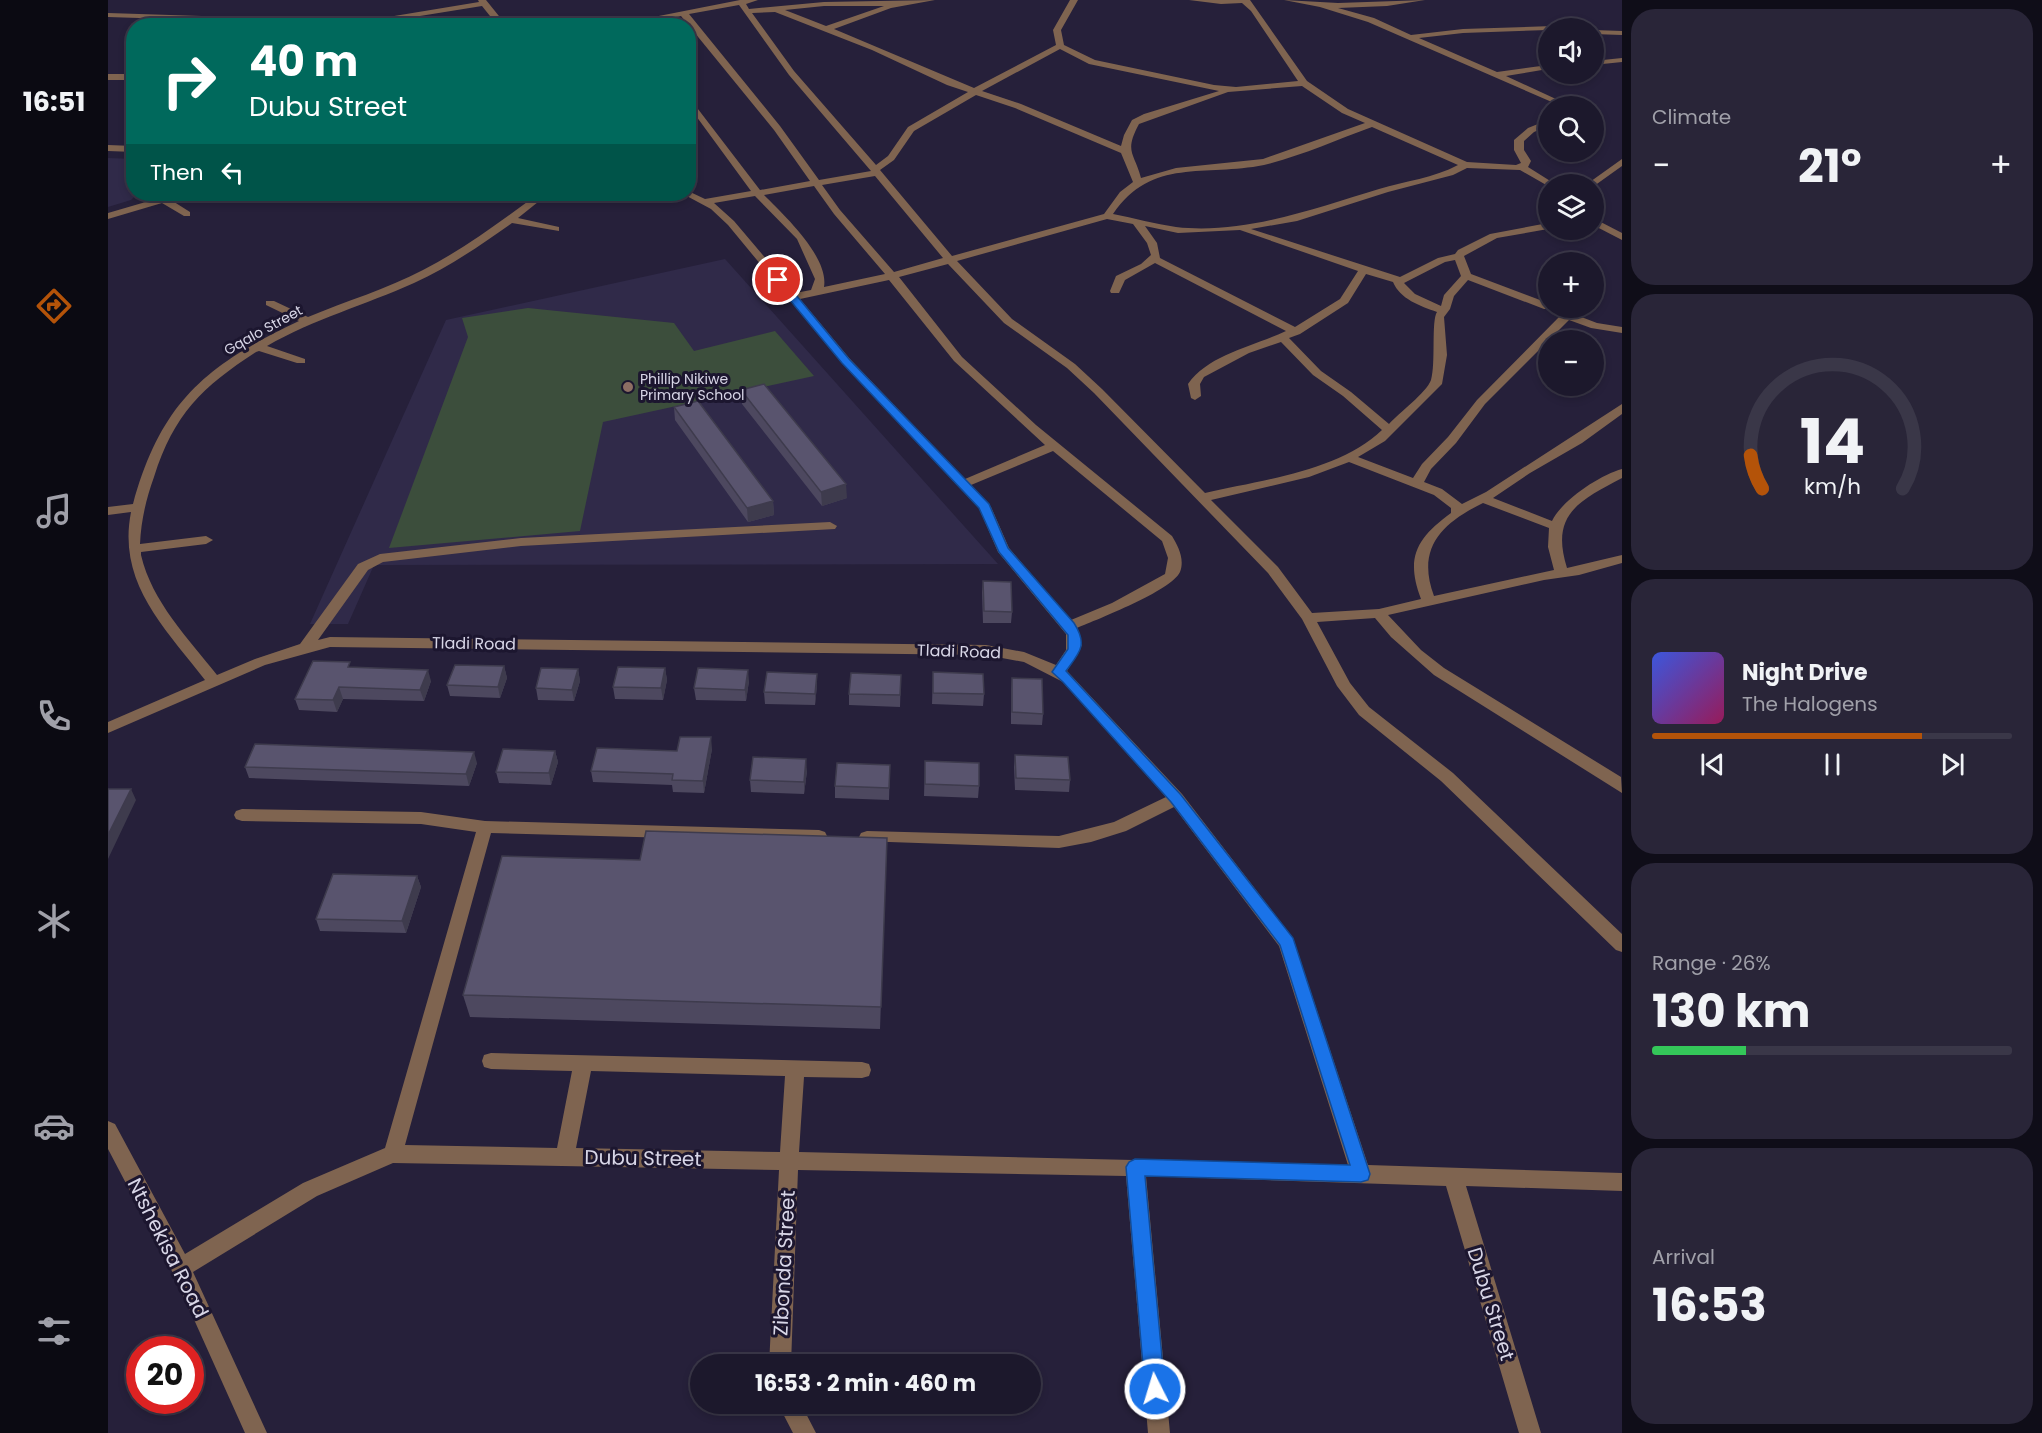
<!DOCTYPE html>
<meta charset="utf-8">
<style>
body{margin:0;font-family:Poppins,sans-serif;background:#292538;color:#f1f3f6;height:100vh;display:flex;flex-direction:column;font-size:22px;white-space:nowrap}
*{box-sizing:border-box;margin:0}
p{font-size:20px;color:#a0a0a9}
.icon{flex:none;width:33px;height:33px;fill:none;stroke:currentColor;stroke-width:2;stroke-linecap:round;stroke-linejoin:round}
.map{position:relative;flex:1;overflow:hidden}
.sheet{display:flex;flex-direction:column;gap:9px;padding:9px;background:#0f0d18;width:420px}
.sheet>*{flex:none}
.top-card{position:absolute;left:18px;top:18px;width:570px;height:183px;border-radius:24px;box-shadow:0 3px 9px #0003,0 0 0 2px #3a3748;background:#00695c;color:#fff;overflow:hidden}
.tools{position:absolute;left:1430px;top:18px;display:grid;gap:12px}
.tools a{display:grid;place-items:center;width:66px;height:66px;border-radius:50%;background:#1c182c;box-shadow:0 3px 9px #0003,0 0 0 2px #3a3748;font-size:30px}
.speed{position:absolute;left:18px;top:1336px;display:flex;gap:12px;font-size:30px;font-weight:700;text-align:center}
.speed>*{display:grid;place-content:center;width:78px;height:78px;border-radius:50%;background:#1c182c;box-shadow:0 3px 9px #0003,0 0 0 2px #3a3748;line-height:1}
.speed .limit{border:9px solid #d22;background:#fff;color:#111}
.pin{position:absolute;display:grid;place-items:center;width:51px;height:51px;color:#fff;margin:-26px;border:3px solid #fff;border-radius:50%;box-shadow:0 2px 6px #0007}
.me{position:absolute;width:66px;margin:-33px;rotate:355deg;stroke-linejoin:round;filter:drop-shadow(0 0 4px #0008)}
.turn{display:flex;align-items:center;gap:21px;height:126px;padding:0 24px;font-size:27px}
.turn .icon{width:78px;height:78px;stroke-width:2.5}
.turn b{display:block;font-size:42px;line-height:51px}
.then{display:flex;align-items:center;height:57px;padding:0 24px;background:#0003;gap:12px;font-size:22px}
.big{font-size:45px;font-weight:700;line-height:1.1}
.sheet .tile{flex:1;display:flex;flex-direction:column;justify-content:center;gap:9px;min-width:0;padding:0 21px;border-radius:24px;background:#292538}
.sheet .dial{align-items:center;gap:0}
.dial svg{height:156px;overflow:visible;fill:none;stroke:#3a3748;stroke-width:7;stroke-linecap:round;text-anchor:middle}
.dial text{fill:#f1f3f6;stroke:none}
.song{display:flex;align-items:center;gap:18px}
.cover{width:72px;height:72px;border-radius:9px;background:linear-gradient(135deg,hsl(230 70% 55%),hsl(330 70% 35%))}
.played{height:6px;border-radius:3px;background:linear-gradient(90deg,#b45309 75%,#3a3748 75%)}
.keys{display:flex;justify-content:space-around;direction:ltr}
.heat{display:flex;justify-content:space-between;align-items:center;font-size:33px;direction:ltr}
.charge{height:9px;border-radius:4px;background:linear-gradient(90deg,#34c759 26%,#3a3748 0)}
.trip{position:absolute;left:582px;top:1354px;width:351px;height:60px;border-radius:30px;background:#1c182c;box-shadow:0 3px 9px #0003,0 0 0 2px #3a3748;font-weight:700;line-height:60px;text-align:center}
main{display:flex;flex:1;min-height:0}
.dock{display:flex;flex-direction:column;width:108px;justify-content:space-around;align-items:center;background:#0b0a12;color:#a0a0a9}
.dock .icon{width:42px;height:42px}
.dock .on{color:#b45309}
.dock b{font-size:27px;color:#f1f3f6}
.map>svg:first-child{display:block}
.built{fill:#302a49}
.green{fill:#3c4e3c}
.lines{fill:none;stroke-linecap:round;stroke-linejoin:round}
.minor{fill:#7f6450;fill-rule:evenodd}
.wall{fill:#4d485f}
.shaded-wall{fill:#3e3b4d}
.building{fill:#59546e;stroke:#3e3b4d;stroke-width:1.5}
.route{fill:#1a73e8;stroke:#114b97;stroke-width:1.5}
.education-dot{fill:#8d6e63;stroke:#1c162f;stroke-width:2}
.labels{text-anchor:middle;stroke-width:6;stroke-linejoin:round;paint-order:stroke}
.far-street-label{font-size:14px;fill:#d8d6e7;stroke:#1c162f}
.far-poi-label{font-size:14px;fill:#d8d6e7;stroke:#1c162f;text-anchor:start}
.street-label{font-size:16px;fill:#d8d6e7;stroke:#1c162f}
.near-street-label{font-size:20px;fill:#d8d6e7;stroke:#1c162f}
</style>
<main>
<nav class="dock">
<b>16:51</b>
<svg class="icon on" aria-label="directions" viewBox="0 0 24 24"><path d="M12 3l9 9-9 9-9-9zM9 14v-3h6M13 9l2 2-2 2"/></svg>
<svg class="icon" aria-label="music" viewBox="0 0 24 24"><path d="M9 18V5l10-2v13"/><circle cx="6" cy="18" r="3"/><circle cx="16" cy="16" r="3"/></svg>
<svg class="icon" aria-label="phone" viewBox="0 0 24 24"><path d="M5 4h4l2 5-3 2q2 4 5 5l2-3 5 2v4C11 20 4 13 5 4z"/></svg>
<svg class="icon" aria-label="climate" viewBox="0 0 24 24"><path d="M12 3v18M4 7l16 10M4 17L20 7"/></svg>
<svg class="icon" aria-label="car" viewBox="0 0 24 24"><path d="M5 17H2v-5l4-1 3-4h7l3 4 3 1v5h-3M9 17h6M6 11h13"/><circle cx="7" cy="17" r="2"/><circle cx="17" cy="17" r="2"/></svg>
<svg class="icon" aria-label="filters" viewBox="0 0 24 24"><path d="M4 7h16M4 17h16"/><circle cx="9" cy="7" r="2"/><circle cx="15" cy="17" r="2"/></svg>
</nav>
<div class="map">
<svg width="1514" height="1433" viewBox="0 0 1514 1433">
<rect width="100%" height="100%" fill="#26203a"/>
<path class="built" d="M 0,158 L 25,159 L 26,194 L 29,194 L 23,200 L 0,207 Z
M 617,259 L 890,564 L 266,565 L 240,624 L 202,624 L 338,320 Z"/>
<path class="green" d="M 420,308 L 566,323 L 586,351 L 667,331 L 706,376 L 495,422 L 472,531 L 281,548 L 360,337 L 354,318 Z"/>
<g class="lines">
<path class="minor" d="M 370,0 L 378,0 L 399,26 L 390,26 L 374,6 L 256,25 L 0,17 L 0,13 L 256,21 L 371,2 Z
M 632,0 L 650,0 L 638,4 L 641,9 L 716,2 L 827,0 L 783,8 L 726,29 L 866,88 L 948,45 L 945,30 L 962,0 L 970,0 L 953,30 L 956,45 L 987,60 L 1106,85 L 1128,87 L 1190,81 L 1143,11 L 1134,3 L 1113,4 L 1081,0 L 1142,0 L 1199,81 L 1240,109 L 1359,162 L 1408,165 L 1413,163 L 1406,150 L 1406,140 L 1420,128 L 1440,120 L 1440,126 L 1426,132 L 1416,141 L 1416,150 L 1423,161 L 1420,167 L 1447,184 L 1440,186 L 1412,170 L 1359,168 L 1345,175 L 1280,192 L 1189,221 L 1143,229 L 1292,277 L 1330,258 L 1347,254 L 1350,250 L 1382,234 L 1440,223 L 1440,229 L 1389,238 L 1356,256 L 1363,274 L 1440,303 L 1440,308 L 1445,308 L 1444,309 L 1436,309 L 1360,280 L 1346,296 L 1342,309 L 1336,317 L 1339,355 L 1334,384 L 1277,441 L 1250,457 L 1305,478 L 1314,464 L 1340,437 L 1369,400 L 1452,316 L 1447,314 L 1447,310 L 1455,310 L 1489,323 L 1514,327 L 1514,333 L 1483,328 L 1461,320 L 1377,404 L 1348,443 L 1323,469 L 1316,482 L 1334,489 L 1354,504 L 1378,492 L 1514,404 L 1514,414 L 1474,443 L 1422,473 L 1385,498 L 1444,521 C 1454,500 1492,475 1514,469 L 1514,478 C 1471,501 1442,514 1459,568 L 1514,555 L 1514,563 L 1471,575 L 1436,580 L 1280,615 L 1313,650 L 1336,668 L 1513,777 L 1514,793 L 1326,675 L 1283,637 L 1267,618 L 1209,622 L 1242,683 L 1261,707 L 1345,773 L 1514,934 L 1514,952 L 1508,950 L 1333,781 L 1251,715 L 1229,686 L 1194,619 L 1160,573 L 986,393 L 959,368 L 896,323 L 840,264 L 791,277 L 854,357 L 928,425 L 1064,536 C 1070,546 1077,559 1072,572 C 1063,591 990,619 969,628 L 974,645 L 959,671 L 1074,794 L 1185,938 L 1260,1165 L 1514,1173 L 1514,1191 L 1358,1186 L 1433,1433 L 1411,1433 L 1338,1186 L 1038,1176 L 1062,1433 L 1040,1433 L 1018,1176 L 690,1170 L 683,1365 L 661,1365 L 671,1170 L 285,1163 L 209,1196 L 85,1272 L 159,1433 L 137,1433 L 66,1275 L 0,1149 L 0,1121 L 7,1124 L 77,1254 L 195,1183 L 277,1148 L 368,832 L 313,824 L 134,821 L 128,819 L 126,815 L 128,811 L 134,809 L 313,812 L 377,821 L 711,830 L 717,832 L 719,836 L 717,840 L 711,842 L 383,833 L 297,1145 L 449,1148 L 464,1071 L 383,1069 L 376,1067 L 374,1061 L 376,1055 L 383,1053 L 754,1062 L 761,1064 L 763,1070 L 761,1076 L 754,1078 L 696,1077 L 691,1152 L 1240,1165 L 1171,946 L 1066,807 L 1018,831 L 983,842 L 951,848 L 753,841 L 751,837 L 753,833 L 759,831 L 951,836 L 1006,822 L 1058,797 L 955,682 L 916,662 L 878,655 L 222,647 L 157,665 L 0,733 L 0,722 L 97,680 C 57,628 9,583 23,512 L 0,515 L 0,507 L 25,504 C 53,402 98,365 191,321 L 158,305 L 158,301 L 166,301 L 200,317 C 238,301 279,289 315,270 C 356,249 393,221 430,194 L 440,194 L 410,218 L 451,227 L 451,231 L 404,223 C 373,245 341,267 306,283 C 257,305 206,319 159,346 L 197,359 L 197,363 L 189,363 L 151,351 L 148,352 C 94,387 66,414 46,477 C 38,499 33,521 32,544 L 98,536 L 105,540 L 98,544 L 33,552 L 33,555 C 44,602 80,638 109,675 L 147,659 L 192,644 L 250,564 L 272,554 L 413,538 L 722,522 L 729,526 L 727,529 L 413,546 L 275,562 L 260,570 L 210,640 L 222,637 L 878,645 L 916,652 L 948,665 L 958,650 L 958,634 L 890,552 L 871,508 L 734,363 L 620,225 L 603,209 L 575,194 L 580,194 L 580,191 L 597,199 L 643,191 L 580,105 L 580,96 L 652,190 L 702,181 L 666,130 L 573,16 L 520,26 L 500,26 ZM 631,5 L 681,75 L 763,171 L 711,180 L 672,126 L 581,14 ZM 716,6 L 776,6 L 718,26 L 677,10 ZM 667,12 L 764,50 L 839,85 L 860,92 L 800,127 L 780,156 L 768,165 L 686,71 L 644,13 ZM 952,49 L 981,64 L 1111,91 L 1036,114 L 1024,120 L 1016,135 L 1013,146 L 913,104 L 874,91 ZM 1194,86 L 1234,113 L 1257,123 L 1155,159 L 1068,168 L 1033,178 C 1026,152 1016,152 1031,124 L 1120,92 ZM 868,95 L 907,108 L 1013,153 L 1025,182 L 1012,192 L 996,214 L 844,256 L 772,170 L 786,160 L 806,131 ZM 1264,127 L 1350,165 C 1326,178 1297,181 1271,189 C 1208,208 1135,235 1068,227 C 1047,224 1026,218 1005,214 C 1044,157 1097,177 1156,165 C 1193,156 1228,140 1264,127 ZM 767,176 L 835,258 L 786,272 L 732,210 L 714,185 ZM 706,186 L 726,214 L 777,274 L 716,287 C 721,257 676,215 656,195 ZM 647,196 L 689,239 L 707,279 L 703,290 L 687,293 L 626,221 L 606,203 ZM 999,219 L 1025,224 L 1039,243 L 1043,255 L 1033,264 L 1008,276 L 1002,291 L 1003,293 L 1011,293 L 1017,280 L 1047,263 L 1178,331 C 1147,346 1101,354 1080,384 L 1083,398 L 1087,400 L 1093,396 L 1092,384 L 1096,377 L 1141,353 L 1173,342 L 1205,375 L 1235,396 L 1274,430 C 1232,471 1153,480 1097,493 L 994,389 L 967,364 L 904,319 L 849,261 ZM 1037,226 L 1070,233 L 1132,230 L 1250,271 L 1232,299 L 1187,327 L 1052,258 L 1049,243 ZM 1347,260 L 1353,276 L 1336,295 L 1333,306 L 1307,294 L 1296,283 L 1337,262 ZM 1258,274 L 1285,282 C 1292,299 1312,306 1329,312 C 1323,321 1328,363 1323,380 C 1319,392 1290,414 1281,424 L 1243,392 L 1213,371 L 1181,338 L 1192,334 L 1240,303 ZM 781,280 L 846,361 L 937,445 L 857,479 L 742,359 L 692,299 ZM 945,451 L 1054,541 L 1060,558 L 1057,574 L 1004,603 L 963,620 L 901,548 L 883,507 L 863,485 ZM 1241,462 L 1326,495 L 1343,508 L 1343,513 C 1309,538 1297,557 1313,599 L 1271,609 L 1204,613 L 1170,567 L 1103,500 L 1201,477 ZM 1375,503 L 1441,528 L 1440,547 L 1446,570 L 1326,596 C 1308,548 1334,523 1375,503 ZM 483,1071 L 677,1076 L 672,1152 L 468,1148 Z
M 1176,0 L 1230,3 L 1317,0 L 1279,6 L 1230,8 L 1266,18 L 1303,35 L 1355,29 L 1445,26 L 1446,28 L 1440,28 L 1440,30 L 1355,33 L 1311,38 L 1389,72 L 1440,65 L 1440,69 L 1398,76 L 1463,106 L 1453,106 L 1260,22 L 1212,7 Z
M 1485,30 L 1514,31 L 1514,35 L 1485,34 Z
M 1514,58 L 1514,62 L 1485,65 L 1485,61 Z
M 0,74 L 26,74 L 26,80 L 0,80 Z
M 0,145 L 26,146 L 26,152 L 0,151 Z
M 1514,159 L 1514,166 L 1486,186 L 1479,184 Z
M 65,194 L 78,194 L 77,196 L 63,200 L 82,212 L 82,216 L 76,216 L 54,203 L 0,219 L 0,213 Z
M 1485,218 L 1514,233 L 1514,240 L 1485,225 Z
M 670,1404 L 693,1404 L 708,1433 L 685,1433 Z"/>
</g>
<path class="wall" d="M 633,390 L 739,498 L 714,506 L 634,404 Z
M 566,407 L 665,501 L 666,515 L 640,522 L 567,420 Z
M 875,581 L 904,612 L 903,623 L 875,623 L 874,592 Z
M 396,666 L 399,678 L 392,698 L 342,696 L 339,685 Z
M 244,667 L 323,681 L 316,701 L 235,699 L 229,712 L 191,710 L 187,699 Z
M 557,668 L 559,680 L 555,700 L 507,699 L 505,687 Z
M 470,669 L 472,681 L 466,701 L 430,700 L 428,688 Z
M 825,672 L 876,694 L 875,706 L 824,704 Z
M 709,674 L 709,685 L 707,705 L 657,704 L 656,692 Z
M 793,675 L 792,707 L 741,705 L 741,694 Z
M 904,678 L 935,714 L 934,725 L 903,724 L 903,689 Z
M 641,681 L 638,701 L 588,700 L 586,688 Z
M 604,749 L 596,793 L 565,792 L 564,785 L 485,782 L 483,771 L 569,751 Z
M 447,751 L 450,762 L 443,785 L 391,783 L 388,772 Z
M 907,755 L 962,780 L 961,792 L 907,790 L 906,767 Z
M 817,761 L 871,786 L 870,798 L 816,796 Z
M 369,763 L 361,786 L 141,778 L 137,767 Z
M 782,765 L 781,800 L 727,798 L 727,786 Z
M 699,771 L 696,794 L 643,792 L 642,780 Z
M 532,860 L 778,860 L 772,1029 L 362,1017 L 355,995 Z
M 309,876 L 313,887 L 298,933 L 212,931 L 208,919 Z"/>
<path class="shaded-wall" d="M 738,484 L 739,498 L 714,506 L 713,492 Z
M 665,501 L 666,515 L 640,522 L 639,508 Z
M 396,666 L 399,678 L 392,698 L 390,687 Z
M 557,668 L 559,680 L 555,700 L 553,688 Z
M 470,669 L 472,681 L 466,701 L 464,690 Z
M 320,670 L 323,681 L 316,701 L 312,690 Z
M 640,670 L 641,681 L 638,701 L 637,690 Z
M 709,674 L 709,685 L 707,705 L 707,694 Z
M 231,687 L 235,699 L 229,712 L 225,700 Z
M 603,737 L 604,749 L 596,793 L 595,781 Z
M 447,751 L 450,762 L 443,785 L 441,773 Z
M 366,752 L 369,763 L 361,786 L 358,774 Z
M 698,759 L 699,771 L 696,794 L 696,782 Z
M 23,789 L 28,800 L 0,859 L 0,835 Z
M 309,876 L 313,887 L 298,933 L 294,921 Z"/>
<path class="building" d="M 656,384 L 738,484 L 713,492 L 633,390 Z
M 590,401 L 665,501 L 639,508 L 566,407 Z
M 875,581 L 903,582 L 904,612 L 876,611 Z
M 205,661 L 242,662 L 240,667 L 320,670 L 312,690 L 231,687 L 225,700 L 187,699 Z
M 347,665 L 396,666 L 390,687 L 339,685 Z
M 510,667 L 557,668 L 553,688 L 505,687 Z
M 433,668 L 470,669 L 464,690 L 428,688 Z
M 590,668 L 640,670 L 637,690 L 586,688 Z
M 659,672 L 709,674 L 707,694 L 656,692 Z
M 825,672 L 875,674 L 876,694 L 825,693 Z
M 743,673 L 793,675 L 792,695 L 741,694 Z
M 904,678 L 934,679 L 935,714 L 904,712 Z
M 572,737 L 603,737 L 595,781 L 564,780 L 565,774 L 483,771 L 489,748 L 569,751 Z
M 147,744 L 366,752 L 358,774 L 137,767 Z
M 395,749 L 447,751 L 441,773 L 388,772 Z
M 907,755 L 960,757 L 962,780 L 908,778 Z
M 645,757 L 698,759 L 696,782 L 642,780 Z
M 817,761 L 871,763 L 871,786 L 817,784 Z
M 729,763 L 782,765 L 781,788 L 727,786 Z
M 0,789 L 23,789 L 0,835 Z
M 538,831 L 779,838 L 773,1007 L 355,995 L 394,856 L 532,860 Z
M 225,874 L 309,876 L 294,921 L 208,919 Z"/>
<path class="route" d="M 667,278 L 674,278 L 741,359 L 881,504 L 900,548 L 966,623 C 980,645 972,652 958,671 L 1073,795 L 1185,938 L 1262,1174 L 1260,1180 L 1253,1182 L 1037,1176 L 1057,1389 L 1054,1396 L 1047,1399 L 1040,1396 L 1037,1389 L 1018,1167 L 1021,1162 L 1027,1159 L 1242,1165 L 1172,945 L 1063,802 L 955,682 L 944,672 L 960,649 L 960,635 L 891,552 L 871,508 L 734,363 L 667,282 Z"/>
<circle class="education-dot" cx="520" cy="387" r="6"/>
<g class="labels">
<g class="far-street-label">
<text transform="translate(155 330) rotate(-29)" y="5">Gqalo Street</text>
</g>
<g class="far-poi-label">
<text x="532" y="384">Phillip Nikiwe<tspan x="532" dy="16">Primary School</tspan></text>
</g>
<g class="street-label">
<text transform="translate(366 643) rotate(1)" y="6">Tladi Road</text>
<text transform="translate(851 651) rotate(2)" y="6">Tladi Road</text>
</g>
<g class="near-street-label">
<text transform="translate(535 1158) rotate(1)" y="7">Dubu Street</text>
<text transform="translate(60 1248) rotate(63)" y="7">Ntshekisa Road</text>
<text transform="translate(676 1263) rotate(-87)" y="7">Zibonda Street</text>
<text transform="translate(1383 1304) rotate(73)" y="7">Dubu Street</text>
</g>
</g>
</svg>
<div class="tools">
<a><svg class="icon" aria-label="sound" viewBox="0 0 24 24"><path d="M4 9h4l5-4v14l-5-4H4zM17 9q2 3 0 6"/></svg></a>
<a><svg class="icon" aria-label="search" viewBox="0 0 24 24"><circle cx="10" cy="10" r="6"/><path d="M15 15l6 6"/></svg></a>
<a><svg class="icon" aria-label="layers" viewBox="0 0 24 24"><path d="M12 4l9 5-9 5-9-5zM3 14l9 5 9-5"/></svg></a>
<a>+</a>
<a>−</a>
</div>
<div class="speed"><div class="limit">20</div></div>
<div class="pin" style="left:670px;top:280px;background:#d93025"><svg class="icon" aria-label="arrive" viewBox="0 0 24 24"><path d="M6 21V4h12l-3 4 3 4H6"/></svg></div>
<svg class="me" style="left:1047px;top:1389px" viewBox="-20 -20 40 40"><circle r="17" fill="#1a73e8" stroke="#fff" stroke-width="3"/><path d="M0-11L8 9 0 5-8 9z" fill="#fff"/></svg>
<div class="trip">16:53 · 2 min · 460 m</div>
<div class="top-card">
<div class="turn"><svg class="icon" aria-label="right" viewBox="0 0 24 24"><path d="M7 20v-9h11M14 6l5 5-5 5"/></svg><div><b>40 m</b>Dubu Street</div></div>
<div class="then">Then<svg class="icon" aria-label="left" viewBox="0 0 24 24"><path d="M17 20v-9H6M10 6l-5 5 5 5"/></svg></div>
</div>
</div>
<section class="sheet">
<div class="tile"><p>Climate</p>
<div class="heat"><a>−</a><b class="big">21°</b><a>+</a></div>
</div>
<div class="tile dial"><svg viewBox="0 0 100 80">
<path d="M14 69A42 42 0 1 1 86 69"/>
<path d="M14 69A42 42 0 0 1 8 52" stroke="#b45309"/>
<text x="50" y="56" font-size="32" font-weight="700">14</text>
<text x="50" y="72" font-size="11">km/h</text>
</svg></div>
<div class="tile">
<div class="song"><i class="cover"></i><div><b>Night Drive</b><p>The Halogens</p></div></div>
<div class="played"></div>
<div class="keys"><svg class="icon" aria-label="previous" viewBox="0 0 24 24"><path d="M18 5L8 12l10 7zM5 5v14"/></svg><svg class="icon" aria-label="pause" viewBox="0 0 24 24"><path d="M8 5v14M16 5v14"/></svg><svg class="icon" aria-label="next" viewBox="0 0 24 24"><path d="M6 5l10 7-10 7zM19 5v14"/></svg></div>
</div>
<div class="tile"><p>Range · 26%</p><b class="big">130 km</b><div class="charge"></div></div>
<div class="tile"><p>Arrival</p><b class="big">16:53</b></div>
</section>
</main>
